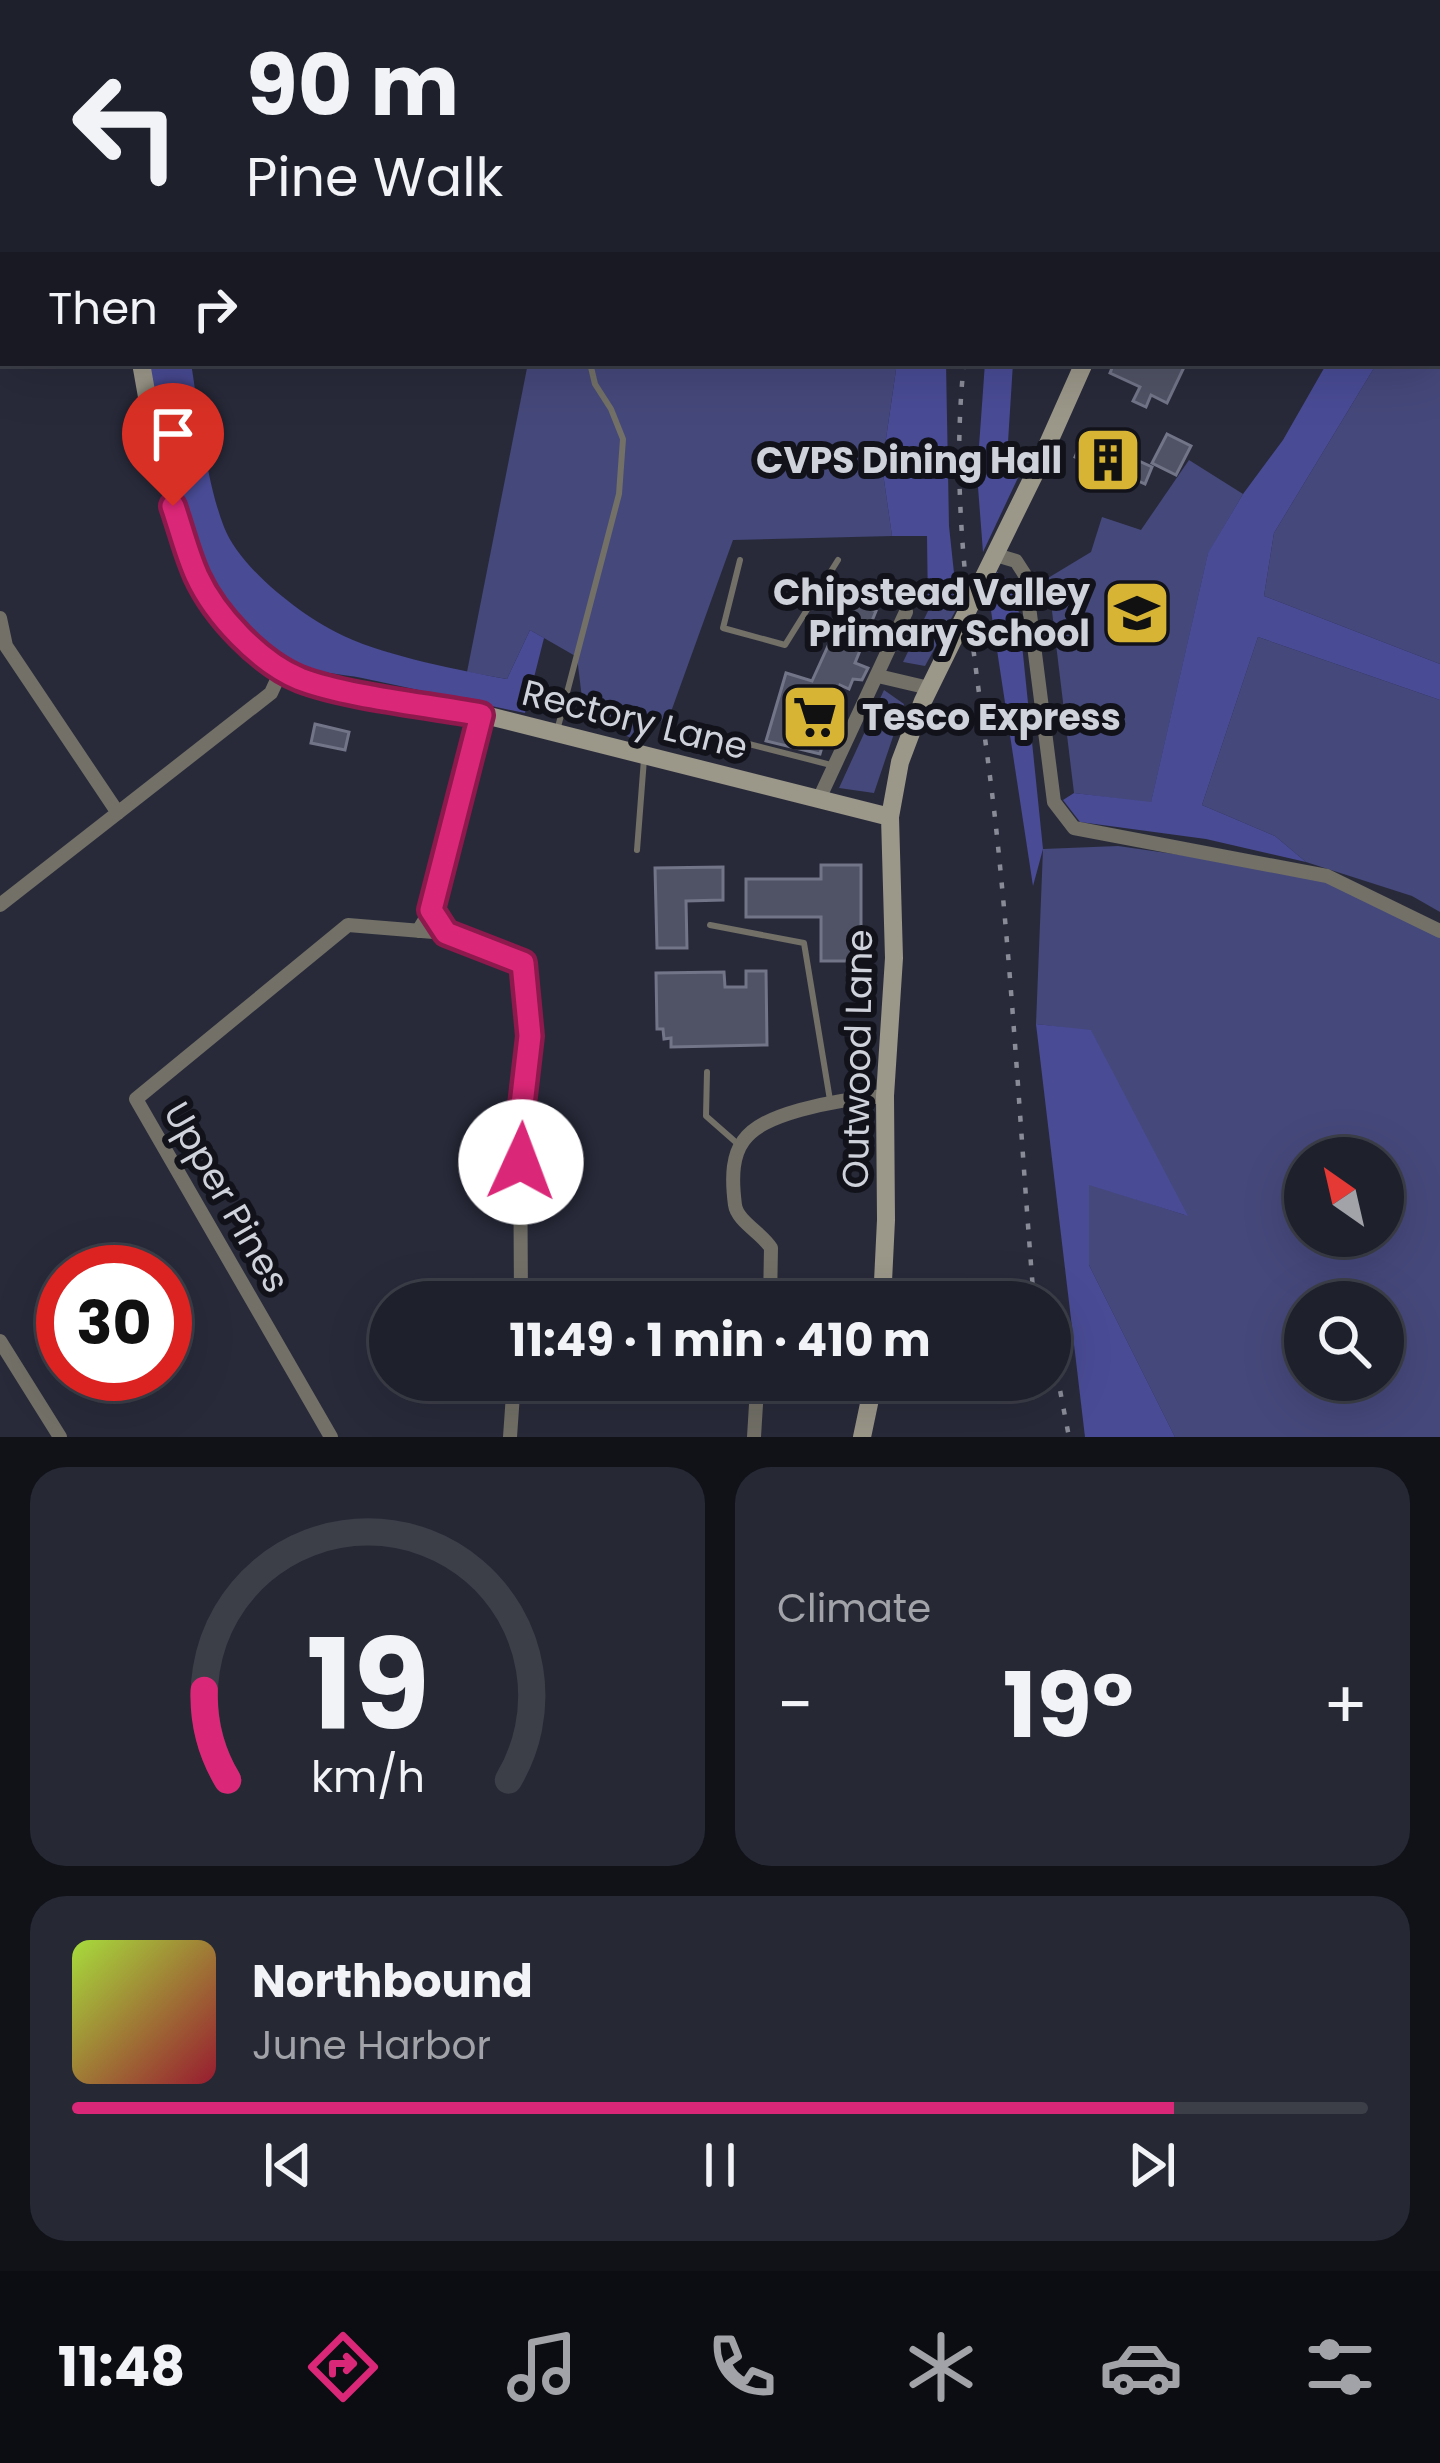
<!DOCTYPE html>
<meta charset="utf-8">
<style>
body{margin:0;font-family:Poppins,sans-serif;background:#262834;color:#f1f3f6;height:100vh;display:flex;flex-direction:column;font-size:45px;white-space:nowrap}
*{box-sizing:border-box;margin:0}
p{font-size:39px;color:#a1a3a9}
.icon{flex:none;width:66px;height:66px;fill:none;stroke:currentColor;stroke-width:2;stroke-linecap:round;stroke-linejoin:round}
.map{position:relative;height:1437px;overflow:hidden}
.details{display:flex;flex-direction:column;gap:30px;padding:30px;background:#101218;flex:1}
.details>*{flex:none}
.guide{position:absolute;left:0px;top:0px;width:1440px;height:366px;box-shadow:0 12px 48px #0002,0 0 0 3px #3c3e48;background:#1e202c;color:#f1f3f6;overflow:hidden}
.needle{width:78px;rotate:326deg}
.controls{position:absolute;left:1284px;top:1137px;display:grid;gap:24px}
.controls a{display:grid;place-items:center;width:120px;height:120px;border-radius:50%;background:#1e202c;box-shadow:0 12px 48px #0002,0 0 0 3px #3c3e48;font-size:60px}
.speed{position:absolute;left:36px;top:1245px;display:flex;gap:24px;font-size:60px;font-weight:700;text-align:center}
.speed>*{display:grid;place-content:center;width:156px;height:156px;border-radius:50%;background:#1e202c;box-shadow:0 12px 48px #0002,0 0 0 3px #3c3e48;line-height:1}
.speed .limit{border:18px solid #d22;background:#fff;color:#111}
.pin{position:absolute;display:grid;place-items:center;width:102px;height:102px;color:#fff;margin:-123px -51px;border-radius:50% 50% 50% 0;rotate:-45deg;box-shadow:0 0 12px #0007}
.pin .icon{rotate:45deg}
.me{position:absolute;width:132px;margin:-66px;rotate:2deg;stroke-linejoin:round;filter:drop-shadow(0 0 9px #0008)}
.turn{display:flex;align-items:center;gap:42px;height:252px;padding:0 48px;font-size:54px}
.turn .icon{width:156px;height:156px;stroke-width:2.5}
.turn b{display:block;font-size:84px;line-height:102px}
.then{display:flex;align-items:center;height:114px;padding:0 48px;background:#0003;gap:24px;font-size:45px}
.big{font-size:90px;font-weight:700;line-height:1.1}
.details .widget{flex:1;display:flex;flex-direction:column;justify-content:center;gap:18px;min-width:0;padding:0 42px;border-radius:36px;background:#262834}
.details .dial{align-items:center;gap:0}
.dial svg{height:312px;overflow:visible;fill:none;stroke:#3c3e48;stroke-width:7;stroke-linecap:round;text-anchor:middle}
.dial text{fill:#f1f3f6;stroke:none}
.song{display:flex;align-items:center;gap:36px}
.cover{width:144px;height:144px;border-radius:18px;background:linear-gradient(135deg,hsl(80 70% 55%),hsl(350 70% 35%))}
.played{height:12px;border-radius:6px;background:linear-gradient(90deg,#db2777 85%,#3c3e48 85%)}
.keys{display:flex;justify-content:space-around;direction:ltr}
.heat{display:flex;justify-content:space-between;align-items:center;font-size:66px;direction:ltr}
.details .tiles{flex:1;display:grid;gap:30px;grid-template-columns:1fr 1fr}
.widget:last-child{grid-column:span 2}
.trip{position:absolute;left:369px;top:1281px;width:702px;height:120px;border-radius:60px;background:#1e202c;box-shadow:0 12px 48px #0002,0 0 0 3px #3c3e48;font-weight:700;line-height:120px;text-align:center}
.tabs{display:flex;height:192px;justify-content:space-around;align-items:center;background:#0c0d12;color:#a1a3a9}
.tabs .icon{width:84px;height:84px}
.tabs .active{color:#db2777}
.tabs b{font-size:54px;color:#f1f3f6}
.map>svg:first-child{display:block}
.green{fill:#45487a;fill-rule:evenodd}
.forest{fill:#494b95}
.building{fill:#505365;stroke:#727488;stroke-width:3}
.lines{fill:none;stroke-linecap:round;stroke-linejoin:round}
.service{stroke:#727067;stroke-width:6}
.minor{stroke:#727067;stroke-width:14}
.secondary{stroke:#9b9789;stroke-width:18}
.rail{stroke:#898b97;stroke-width:4.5;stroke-dasharray:6 12;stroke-linecap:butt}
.route-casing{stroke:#8e194d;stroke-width:30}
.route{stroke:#db2777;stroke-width:21}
.labels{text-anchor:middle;stroke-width:12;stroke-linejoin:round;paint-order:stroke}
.poi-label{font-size:36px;font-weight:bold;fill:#cfd1db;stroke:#12131a;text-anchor:end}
.street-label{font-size:36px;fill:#cfd1db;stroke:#12131a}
</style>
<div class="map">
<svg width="1440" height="1437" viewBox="0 0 1440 1437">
<rect width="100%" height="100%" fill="#282a3a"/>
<path class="green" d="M 1440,258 L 1440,664 L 1264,596 L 1274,533 L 1377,363 L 1437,363 Z
M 528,363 L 897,363 L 882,466 L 892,536 L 733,540 L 672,709 L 641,743 L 584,715 L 577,657 L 530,630 L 507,679 L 467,672 Z
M 1189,460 L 1243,494 L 1208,554 L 1151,803 L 1074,793 L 1048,578 L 1091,552 L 1102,517 L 1141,530 Z
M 956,592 L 957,608 L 925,666 L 903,662 L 928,611 Z
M 1258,637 L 1440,700 L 1440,912 L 1412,896 L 1306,862 L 1275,836 L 1202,805 Z
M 884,690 L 904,704 L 874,793 L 839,788 Z
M 1118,846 L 1327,876 L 1440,931 L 1440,1437 L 1175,1437 L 1089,1265 L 1089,1184 L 1185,1215 L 1091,1031 L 1036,1024 L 1043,849 ZM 1305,1158 L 1383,1158 L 1383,1236 L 1305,1236 ZM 1305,1302 L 1383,1302 L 1383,1380 L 1305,1380 Z"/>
<path class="forest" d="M 148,363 L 191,363 C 199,412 206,481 224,527 C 240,569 305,619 346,637 C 387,656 462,671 507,679 L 530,630 L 544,638 L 525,713 C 470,702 416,689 362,678 C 342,674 317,673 299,664 C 188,611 168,472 148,363 Z
M 897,363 L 946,363 L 949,526 L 956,592 L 928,611 L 927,536 L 892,536 L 882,466 Z
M 985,363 L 1013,363 L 1007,458 L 1023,467 L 983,552 L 977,474 Z
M 1327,363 L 1377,363 L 1274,533 L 1264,596 L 1440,664 L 1440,700 L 1258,637 L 1202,805 L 1275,836 L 1306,862 L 1206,839 L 1080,822 L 1063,800 L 1074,793 L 1151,802 L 1208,553 L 1243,494 L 1283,440 Z
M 997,572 L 1016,586 L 1043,849 L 1033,886 L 988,591 Z
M 1036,1024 L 1091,1030 L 1188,1216 L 1089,1185 L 1089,1265 L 1175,1437 L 1085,1437 Z"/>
<path class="building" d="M 1114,363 L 1186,363 L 1167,403 L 1151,395 L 1146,407 L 1133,401 L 1140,387 L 1110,373 Z
M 1167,434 L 1191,446 L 1176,475 L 1152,463 Z
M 1084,436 L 1152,467 L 1145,484 L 1112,469 L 1108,478 L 1083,467 L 1085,462 L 1075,457 Z
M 849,600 L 876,611 L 855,663 L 868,668 L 862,680 L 853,679 L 849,689 L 840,685 L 820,754 L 766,741 L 786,673 L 812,681 Z
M 315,724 L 349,732 L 345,750 L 311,743 Z
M 821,865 L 861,865 L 861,961 L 821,961 L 821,917 L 746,917 L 746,879 L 821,879 Z
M 723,867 L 723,900 L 686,901 L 687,948 L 657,948 L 655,868 Z
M 746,971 L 766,971 L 767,1045 L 671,1047 L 671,1038 L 664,1039 L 663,1029 L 657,1029 L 656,973 L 724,972 L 725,987 L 746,987 Z"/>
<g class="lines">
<path class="service" d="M 37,0 L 38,3
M 0,37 L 3,36
M 740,560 L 723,628 L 785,645 L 838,560
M 558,727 L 619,494 L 623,439 L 611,409 L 595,384 L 590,363
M 706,733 L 831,765
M 637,850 L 644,759
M 710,925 L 804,943 L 830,1100
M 707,1072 L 706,1116 L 739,1145"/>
<path class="minor" d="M 1036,3 L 1038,0
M 996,555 L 1016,561 L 1025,575 L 1054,802 L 1074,828 L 1327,876 L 1440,931
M 0,618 L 6,646 L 118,813
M 878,676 L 929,688
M 819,799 L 906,612
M 0,905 L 271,693 L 282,669
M 418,931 L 431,910 L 481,714
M 770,1302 L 771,1248 C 763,1234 737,1221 735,1205 C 727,1144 744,1126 800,1110 C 829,1102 855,1098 885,1096
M 0,1341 L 60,1437
M 713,1383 L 748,1390 L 766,1380
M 331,1437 L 136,1099 L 348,925 L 446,933 L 523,963 L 530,1036 L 520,1122 L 521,1302
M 510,1437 L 514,1380
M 754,1437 L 757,1388"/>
<path class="secondary" d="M 87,0 L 88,3
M 1279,3 L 1281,0
M 141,363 L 154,436 L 196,573 L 223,615 L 282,669 L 317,684 L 481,714 L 890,817
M 882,1302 L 886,1220 L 885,1096 L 894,958 L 890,817 L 900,762 L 923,701 L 1035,473 L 1084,363
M 862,1437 L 874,1380"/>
<path class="rail" d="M 1088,3 L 1090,0
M 964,363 C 947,519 979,673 996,827 C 1013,985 1021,1144 1034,1302
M 1050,1338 L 1069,1437"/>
</g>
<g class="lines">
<g class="route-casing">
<path id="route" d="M 173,506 C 181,529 187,554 197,576 C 215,615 259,662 300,679 C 347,697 429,705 481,715 L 431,910 L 446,933 L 523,963 L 530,1036 L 520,1122 L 521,1162"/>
</g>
<use href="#route" class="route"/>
</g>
<defs>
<g id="building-square" transform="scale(3.45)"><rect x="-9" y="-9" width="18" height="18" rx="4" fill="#d7b434" stroke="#12131a"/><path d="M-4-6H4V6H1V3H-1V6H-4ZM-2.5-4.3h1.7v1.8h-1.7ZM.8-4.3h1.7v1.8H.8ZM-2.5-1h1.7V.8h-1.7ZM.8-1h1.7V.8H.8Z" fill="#111"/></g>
<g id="school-square" transform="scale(3.45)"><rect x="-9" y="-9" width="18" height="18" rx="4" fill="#d7b434" stroke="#12131a"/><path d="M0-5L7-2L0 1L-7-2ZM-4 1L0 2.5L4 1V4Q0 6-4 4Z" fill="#111"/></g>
<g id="supermarket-square" transform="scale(3.45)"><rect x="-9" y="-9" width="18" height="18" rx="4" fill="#d7b434" stroke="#12131a"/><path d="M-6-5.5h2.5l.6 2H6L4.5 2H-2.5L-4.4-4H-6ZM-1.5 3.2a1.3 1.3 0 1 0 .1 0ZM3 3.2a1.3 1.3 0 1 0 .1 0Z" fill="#111"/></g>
</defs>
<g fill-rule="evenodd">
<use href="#building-square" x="1108" y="460"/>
<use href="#school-square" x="1137" y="613"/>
<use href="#supermarket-square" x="815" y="717"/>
</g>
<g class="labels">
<g class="poi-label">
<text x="1062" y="473">CVPS Dining Hall</text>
<text x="1090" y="605">Chipstead Valley<tspan x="1090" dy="41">Primary School</tspan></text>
<text x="862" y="730" text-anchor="start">Tesco Express</text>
</g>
<g class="street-label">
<text transform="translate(635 719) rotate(14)" y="13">Rectory Lane</text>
<text transform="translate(857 1059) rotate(-89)" y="13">Outwood Lane</text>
<text transform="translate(227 1197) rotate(60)" y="13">Upper Pines</text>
</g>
</g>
</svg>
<div class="controls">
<a><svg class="needle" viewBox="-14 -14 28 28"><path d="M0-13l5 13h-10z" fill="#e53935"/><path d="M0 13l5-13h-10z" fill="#a1a3a9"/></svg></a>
<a><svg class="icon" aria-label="search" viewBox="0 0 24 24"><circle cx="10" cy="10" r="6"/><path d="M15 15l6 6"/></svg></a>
</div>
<div class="speed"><div class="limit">30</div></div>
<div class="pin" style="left:173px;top:506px;background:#d93025"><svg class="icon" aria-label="arrive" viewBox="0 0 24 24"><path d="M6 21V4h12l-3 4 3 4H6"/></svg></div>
<svg class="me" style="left:521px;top:1162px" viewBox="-20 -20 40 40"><circle r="19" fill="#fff"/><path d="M0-13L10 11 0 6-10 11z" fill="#db2777"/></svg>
<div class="trip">11:49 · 1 min · 410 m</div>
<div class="guide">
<div class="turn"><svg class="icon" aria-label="left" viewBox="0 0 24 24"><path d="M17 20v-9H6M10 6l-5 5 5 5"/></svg><div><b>90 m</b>Pine Walk</div></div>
<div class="then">Then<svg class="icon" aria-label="right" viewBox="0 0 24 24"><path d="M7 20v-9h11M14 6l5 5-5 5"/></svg></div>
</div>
</div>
<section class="details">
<div class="tiles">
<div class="widget dial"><svg viewBox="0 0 100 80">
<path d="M14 69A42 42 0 1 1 86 69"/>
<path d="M14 69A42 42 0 0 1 8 46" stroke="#db2777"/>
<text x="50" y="56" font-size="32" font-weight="700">19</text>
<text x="50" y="72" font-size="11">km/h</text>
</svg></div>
<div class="widget"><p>Climate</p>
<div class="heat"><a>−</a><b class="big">19°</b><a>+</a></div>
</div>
<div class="widget">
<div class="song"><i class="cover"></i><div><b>Northbound</b><p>June Harbor</p></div></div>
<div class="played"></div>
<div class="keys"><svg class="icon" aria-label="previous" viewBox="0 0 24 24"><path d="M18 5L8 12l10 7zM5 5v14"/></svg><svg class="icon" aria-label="pause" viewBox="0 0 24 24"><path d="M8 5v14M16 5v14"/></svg><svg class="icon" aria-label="next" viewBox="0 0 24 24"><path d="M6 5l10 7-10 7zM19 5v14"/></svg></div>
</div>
</div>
</section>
<nav class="tabs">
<b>11:48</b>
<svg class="icon active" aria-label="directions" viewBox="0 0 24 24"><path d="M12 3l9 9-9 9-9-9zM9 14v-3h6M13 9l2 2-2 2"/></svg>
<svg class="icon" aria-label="music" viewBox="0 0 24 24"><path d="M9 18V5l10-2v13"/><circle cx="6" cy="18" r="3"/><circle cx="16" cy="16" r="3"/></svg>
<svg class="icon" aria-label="phone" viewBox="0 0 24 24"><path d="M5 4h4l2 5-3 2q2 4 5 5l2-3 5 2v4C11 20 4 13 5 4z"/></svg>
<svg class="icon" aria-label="climate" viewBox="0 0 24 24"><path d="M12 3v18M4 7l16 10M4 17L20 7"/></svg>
<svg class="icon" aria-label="car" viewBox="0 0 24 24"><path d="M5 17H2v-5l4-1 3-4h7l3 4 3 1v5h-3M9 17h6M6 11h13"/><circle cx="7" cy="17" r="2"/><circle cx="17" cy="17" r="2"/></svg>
<svg class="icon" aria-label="filters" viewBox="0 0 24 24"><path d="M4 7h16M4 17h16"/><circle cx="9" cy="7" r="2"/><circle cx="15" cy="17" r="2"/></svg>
</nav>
